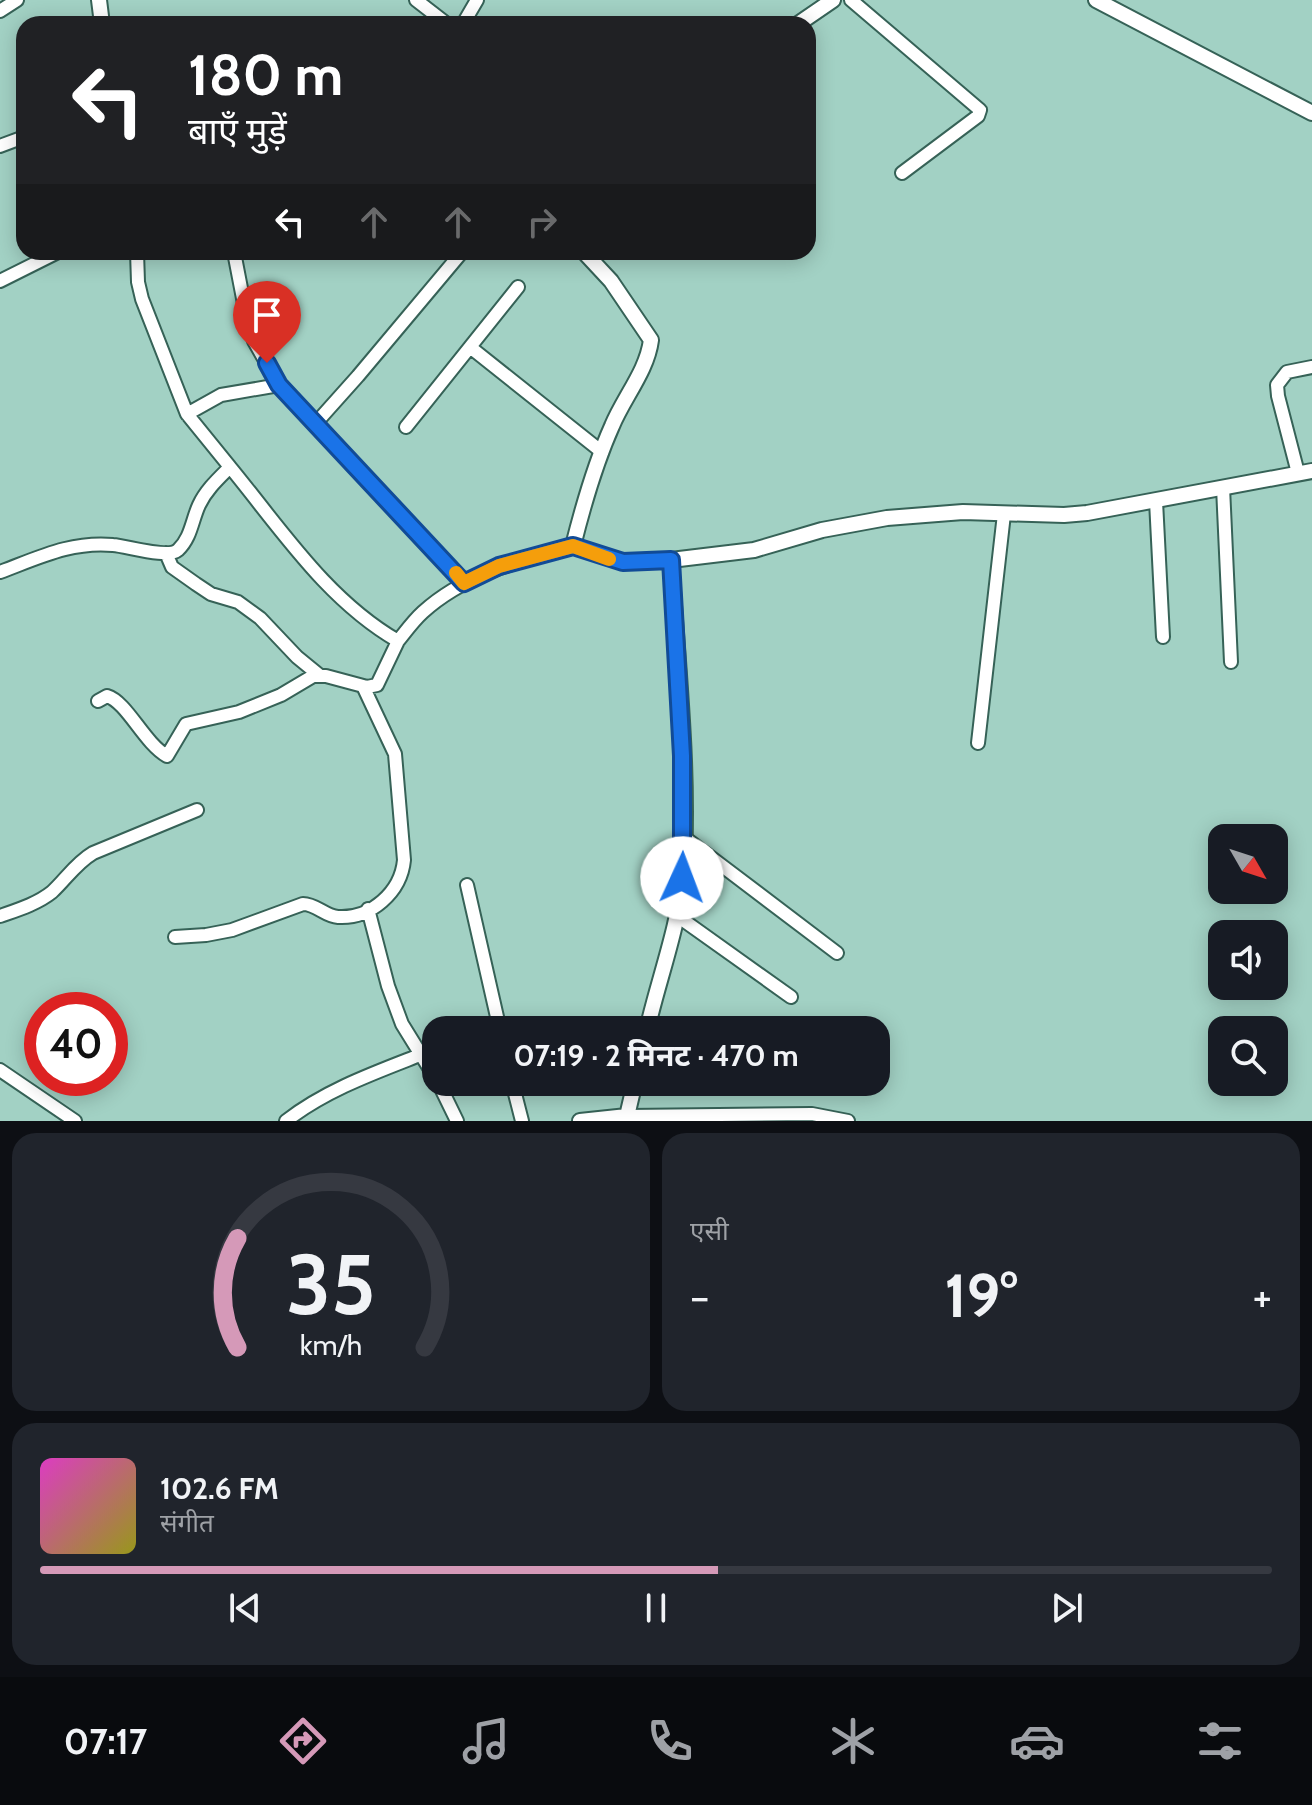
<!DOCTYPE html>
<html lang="hi">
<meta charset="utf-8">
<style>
body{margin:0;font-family:Cabin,"Noto Sans Devanagari",sans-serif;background:#20242c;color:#f1f3f6;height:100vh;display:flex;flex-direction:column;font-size:30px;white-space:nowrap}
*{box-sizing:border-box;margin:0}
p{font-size:26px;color:#9ea1a6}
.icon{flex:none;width:44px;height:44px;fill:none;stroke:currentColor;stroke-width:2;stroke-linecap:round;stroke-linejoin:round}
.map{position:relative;height:1121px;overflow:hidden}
.panel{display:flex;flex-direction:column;gap:12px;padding:12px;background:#0d0f14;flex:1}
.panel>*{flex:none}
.banner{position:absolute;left:16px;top:16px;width:800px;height:244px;border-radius:24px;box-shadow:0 4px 20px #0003;background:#202124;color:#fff;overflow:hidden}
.needle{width:52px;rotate:129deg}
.buttons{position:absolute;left:1208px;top:824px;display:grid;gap:16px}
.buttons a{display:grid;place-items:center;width:80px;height:80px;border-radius:16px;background:#171b24;box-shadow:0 4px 20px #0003;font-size:40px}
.speed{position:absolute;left:24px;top:992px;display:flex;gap:16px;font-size:40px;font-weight:700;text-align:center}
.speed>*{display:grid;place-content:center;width:104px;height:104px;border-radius:50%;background:#171b24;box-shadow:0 4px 20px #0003;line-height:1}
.speed .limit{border:12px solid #d22;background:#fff;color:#111}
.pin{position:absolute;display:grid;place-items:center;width:68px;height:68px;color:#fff;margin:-82px -34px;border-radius:50% 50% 50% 0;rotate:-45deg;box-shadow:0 0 8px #0007}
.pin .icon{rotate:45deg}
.me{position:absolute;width:88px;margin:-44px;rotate:2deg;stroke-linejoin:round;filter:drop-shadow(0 0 6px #0008)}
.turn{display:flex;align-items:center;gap:28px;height:168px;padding:0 40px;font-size:36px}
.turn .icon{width:104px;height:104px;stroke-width:2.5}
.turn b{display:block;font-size:56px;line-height:68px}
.lanes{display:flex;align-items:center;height:76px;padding:0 40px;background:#0003;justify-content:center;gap:40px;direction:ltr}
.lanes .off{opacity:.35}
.big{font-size:60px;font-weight:700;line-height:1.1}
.panel .tile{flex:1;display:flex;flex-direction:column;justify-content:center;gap:12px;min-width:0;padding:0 28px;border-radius:24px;background:#20242c}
.panel .dial{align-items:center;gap:0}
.dial svg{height:208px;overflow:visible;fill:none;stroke:#363941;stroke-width:7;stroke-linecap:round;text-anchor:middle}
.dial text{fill:#f1f3f6;stroke:none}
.song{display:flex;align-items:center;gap:24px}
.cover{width:96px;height:96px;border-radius:12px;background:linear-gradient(135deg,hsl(310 70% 55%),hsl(60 70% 35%))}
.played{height:8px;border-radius:4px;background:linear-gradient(90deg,#d599b8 55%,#363941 55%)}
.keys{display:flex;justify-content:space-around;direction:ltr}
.heat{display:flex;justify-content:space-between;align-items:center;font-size:44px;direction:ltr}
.panel .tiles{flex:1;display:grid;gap:12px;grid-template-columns:1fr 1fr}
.tile:last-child{grid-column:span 2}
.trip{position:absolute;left:422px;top:1016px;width:468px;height:80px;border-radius:24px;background:#171b24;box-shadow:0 4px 20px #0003;font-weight:700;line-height:80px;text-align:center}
.tabs{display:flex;height:128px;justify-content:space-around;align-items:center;background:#090b0e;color:#9ea1a6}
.tabs .icon{width:56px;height:56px}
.tabs .active{color:#d599b8}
.tabs b{font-size:36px;color:#f1f3f6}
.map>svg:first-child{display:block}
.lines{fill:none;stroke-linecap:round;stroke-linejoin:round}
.minor-casing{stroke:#366257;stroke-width:16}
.tertiary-casing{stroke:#366257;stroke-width:18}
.minor{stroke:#fff;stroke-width:12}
.tertiary{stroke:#fff;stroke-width:14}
.route-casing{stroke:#114b97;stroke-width:20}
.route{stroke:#1a73e8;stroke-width:14}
.slow{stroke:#f59e0b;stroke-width:14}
</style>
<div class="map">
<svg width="1312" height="1121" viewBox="0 0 1312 1121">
<rect width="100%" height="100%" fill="#a2d1c4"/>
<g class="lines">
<g class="minor-casing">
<path id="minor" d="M 416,0 L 447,24
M 851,0 L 980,110 L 978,116 L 902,173
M 0,11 L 17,0
M 463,24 L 477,0
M 0,146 L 24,137
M 137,252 L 138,282 L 142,299 L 187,414
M 234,252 L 246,314 L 254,341 L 279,385
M 0,281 L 58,252
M 470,347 L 602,452
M 316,423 L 464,583
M 406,427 L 518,287
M 230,467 C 281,529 327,600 398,641 C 406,631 414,620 423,612 C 465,574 519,561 573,546
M 1298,473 L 1278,396 L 1277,385 L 1287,372 L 1312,367
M 1223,487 L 1231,662
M 1156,501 L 1163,637
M 166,553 L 172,567 L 196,584 L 211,594 L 238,602 L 260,618 L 297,657 L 319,675
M 0,572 C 38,558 71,541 113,545 C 127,546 168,559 178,550 C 191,538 192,520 199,505 C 206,490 218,479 230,467 L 187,414 L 221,395 L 279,385 L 316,423 L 358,376 L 462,252
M 98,701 L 107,696 C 127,702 144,743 167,756 L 186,724 L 239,712 L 281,695 L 313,676 L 326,676 L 367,687 L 377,685 L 398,641
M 978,743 L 1004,514
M 684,837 L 837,953
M 467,885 L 500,1030
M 368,909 L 388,986 L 402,1024 L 436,1079
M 676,915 L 791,997
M 0,916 C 17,910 37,904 52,892 C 66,879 76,863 93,853 L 197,810
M 175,937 L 206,935 L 232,930 L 303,904 C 316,904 325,916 338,917 C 371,919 401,892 404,860 L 395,754 L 363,686
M 649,1022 L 691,1030
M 0,1070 L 75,1121
M 438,1082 L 457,1121
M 512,1082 L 522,1121
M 627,1116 L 812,1114 L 848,1121
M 286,1121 C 326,1090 374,1073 420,1055"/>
</g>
<g class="tertiary-casing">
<path id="tertiary" d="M 99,0 L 102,24
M 1096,0 L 1312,113
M 798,24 L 833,0
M 584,252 L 611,281 L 651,340 C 647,371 624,397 612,426 C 595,464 583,506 573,546 L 623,562 L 671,560 L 754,550 L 822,530 L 887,518 L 963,512 L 1064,515 L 1087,513 L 1312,471
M 647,1030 C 658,981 679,926 683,876 C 690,771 677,664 671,560
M 580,1121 L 627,1116 L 635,1082"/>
</g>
<use href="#minor" class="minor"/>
<use href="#tertiary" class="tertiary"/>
</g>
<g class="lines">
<g class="route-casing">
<path id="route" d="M 267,363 L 279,385 L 464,583 L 499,566 L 573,546 L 623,562 L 671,560 L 682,756 L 682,878"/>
</g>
<use href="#route" class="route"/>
<path class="slow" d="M 456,573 L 464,583 L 499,566 L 573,546 L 609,559"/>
</g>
</svg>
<div class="buttons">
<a><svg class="needle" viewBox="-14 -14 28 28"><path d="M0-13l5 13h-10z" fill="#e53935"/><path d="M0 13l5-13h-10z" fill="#9ea1a6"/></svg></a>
<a><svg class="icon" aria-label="sound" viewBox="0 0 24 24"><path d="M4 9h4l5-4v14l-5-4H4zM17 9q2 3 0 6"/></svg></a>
<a><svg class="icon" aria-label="search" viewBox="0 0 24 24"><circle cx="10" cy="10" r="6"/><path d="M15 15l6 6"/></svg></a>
</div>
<div class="speed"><div class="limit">40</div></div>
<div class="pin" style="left:267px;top:363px;background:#d93025"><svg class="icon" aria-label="arrive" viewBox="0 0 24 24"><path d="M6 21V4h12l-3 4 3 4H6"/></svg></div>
<svg class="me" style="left:682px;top:878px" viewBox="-20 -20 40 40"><circle r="19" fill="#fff"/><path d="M0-13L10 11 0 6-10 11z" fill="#1a73e8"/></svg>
<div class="trip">07:19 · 2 मिनट · 470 m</div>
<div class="banner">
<div class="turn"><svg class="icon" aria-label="left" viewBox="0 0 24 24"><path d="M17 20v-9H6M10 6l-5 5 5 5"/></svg><div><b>180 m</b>बाएँ मुड़ें</div></div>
<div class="lanes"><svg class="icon" aria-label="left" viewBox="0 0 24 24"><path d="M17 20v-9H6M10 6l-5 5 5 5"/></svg><svg class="icon off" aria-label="ahead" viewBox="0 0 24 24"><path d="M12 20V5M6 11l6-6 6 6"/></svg><svg class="icon off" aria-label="ahead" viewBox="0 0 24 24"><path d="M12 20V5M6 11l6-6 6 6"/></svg><svg class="icon off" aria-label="right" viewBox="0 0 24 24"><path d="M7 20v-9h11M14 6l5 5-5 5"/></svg></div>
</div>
</div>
<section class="panel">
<div class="tiles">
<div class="tile dial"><svg viewBox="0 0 100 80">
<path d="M14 69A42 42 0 1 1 86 69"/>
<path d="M14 69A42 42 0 0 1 14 27" stroke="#d599b8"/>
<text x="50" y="56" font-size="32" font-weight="700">35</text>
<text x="50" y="72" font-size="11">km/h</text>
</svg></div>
<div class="tile"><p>एसी</p>
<div class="heat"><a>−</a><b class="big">19°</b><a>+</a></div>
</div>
<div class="tile">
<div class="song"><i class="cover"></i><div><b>102.6 FM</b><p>संगीत</p></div></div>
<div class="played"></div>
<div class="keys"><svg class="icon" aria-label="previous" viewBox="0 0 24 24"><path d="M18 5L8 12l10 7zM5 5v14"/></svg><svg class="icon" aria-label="pause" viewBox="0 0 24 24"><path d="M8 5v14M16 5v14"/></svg><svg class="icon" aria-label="next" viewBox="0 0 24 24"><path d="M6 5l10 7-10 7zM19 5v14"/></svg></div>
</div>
</div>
</section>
<nav class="tabs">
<b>07:17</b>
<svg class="icon active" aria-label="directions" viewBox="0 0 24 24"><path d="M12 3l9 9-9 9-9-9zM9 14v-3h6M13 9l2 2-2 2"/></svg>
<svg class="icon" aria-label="music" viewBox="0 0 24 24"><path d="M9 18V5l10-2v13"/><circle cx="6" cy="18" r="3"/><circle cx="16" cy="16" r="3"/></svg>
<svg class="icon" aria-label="phone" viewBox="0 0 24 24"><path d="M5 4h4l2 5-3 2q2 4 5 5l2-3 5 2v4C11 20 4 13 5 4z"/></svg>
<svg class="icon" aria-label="climate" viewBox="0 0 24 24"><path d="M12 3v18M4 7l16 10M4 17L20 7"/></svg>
<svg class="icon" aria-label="car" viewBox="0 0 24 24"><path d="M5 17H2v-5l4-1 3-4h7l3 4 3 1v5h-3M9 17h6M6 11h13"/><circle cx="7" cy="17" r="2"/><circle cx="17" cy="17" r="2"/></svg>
<svg class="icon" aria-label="filters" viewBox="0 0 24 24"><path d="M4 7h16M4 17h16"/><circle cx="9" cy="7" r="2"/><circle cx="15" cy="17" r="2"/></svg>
</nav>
